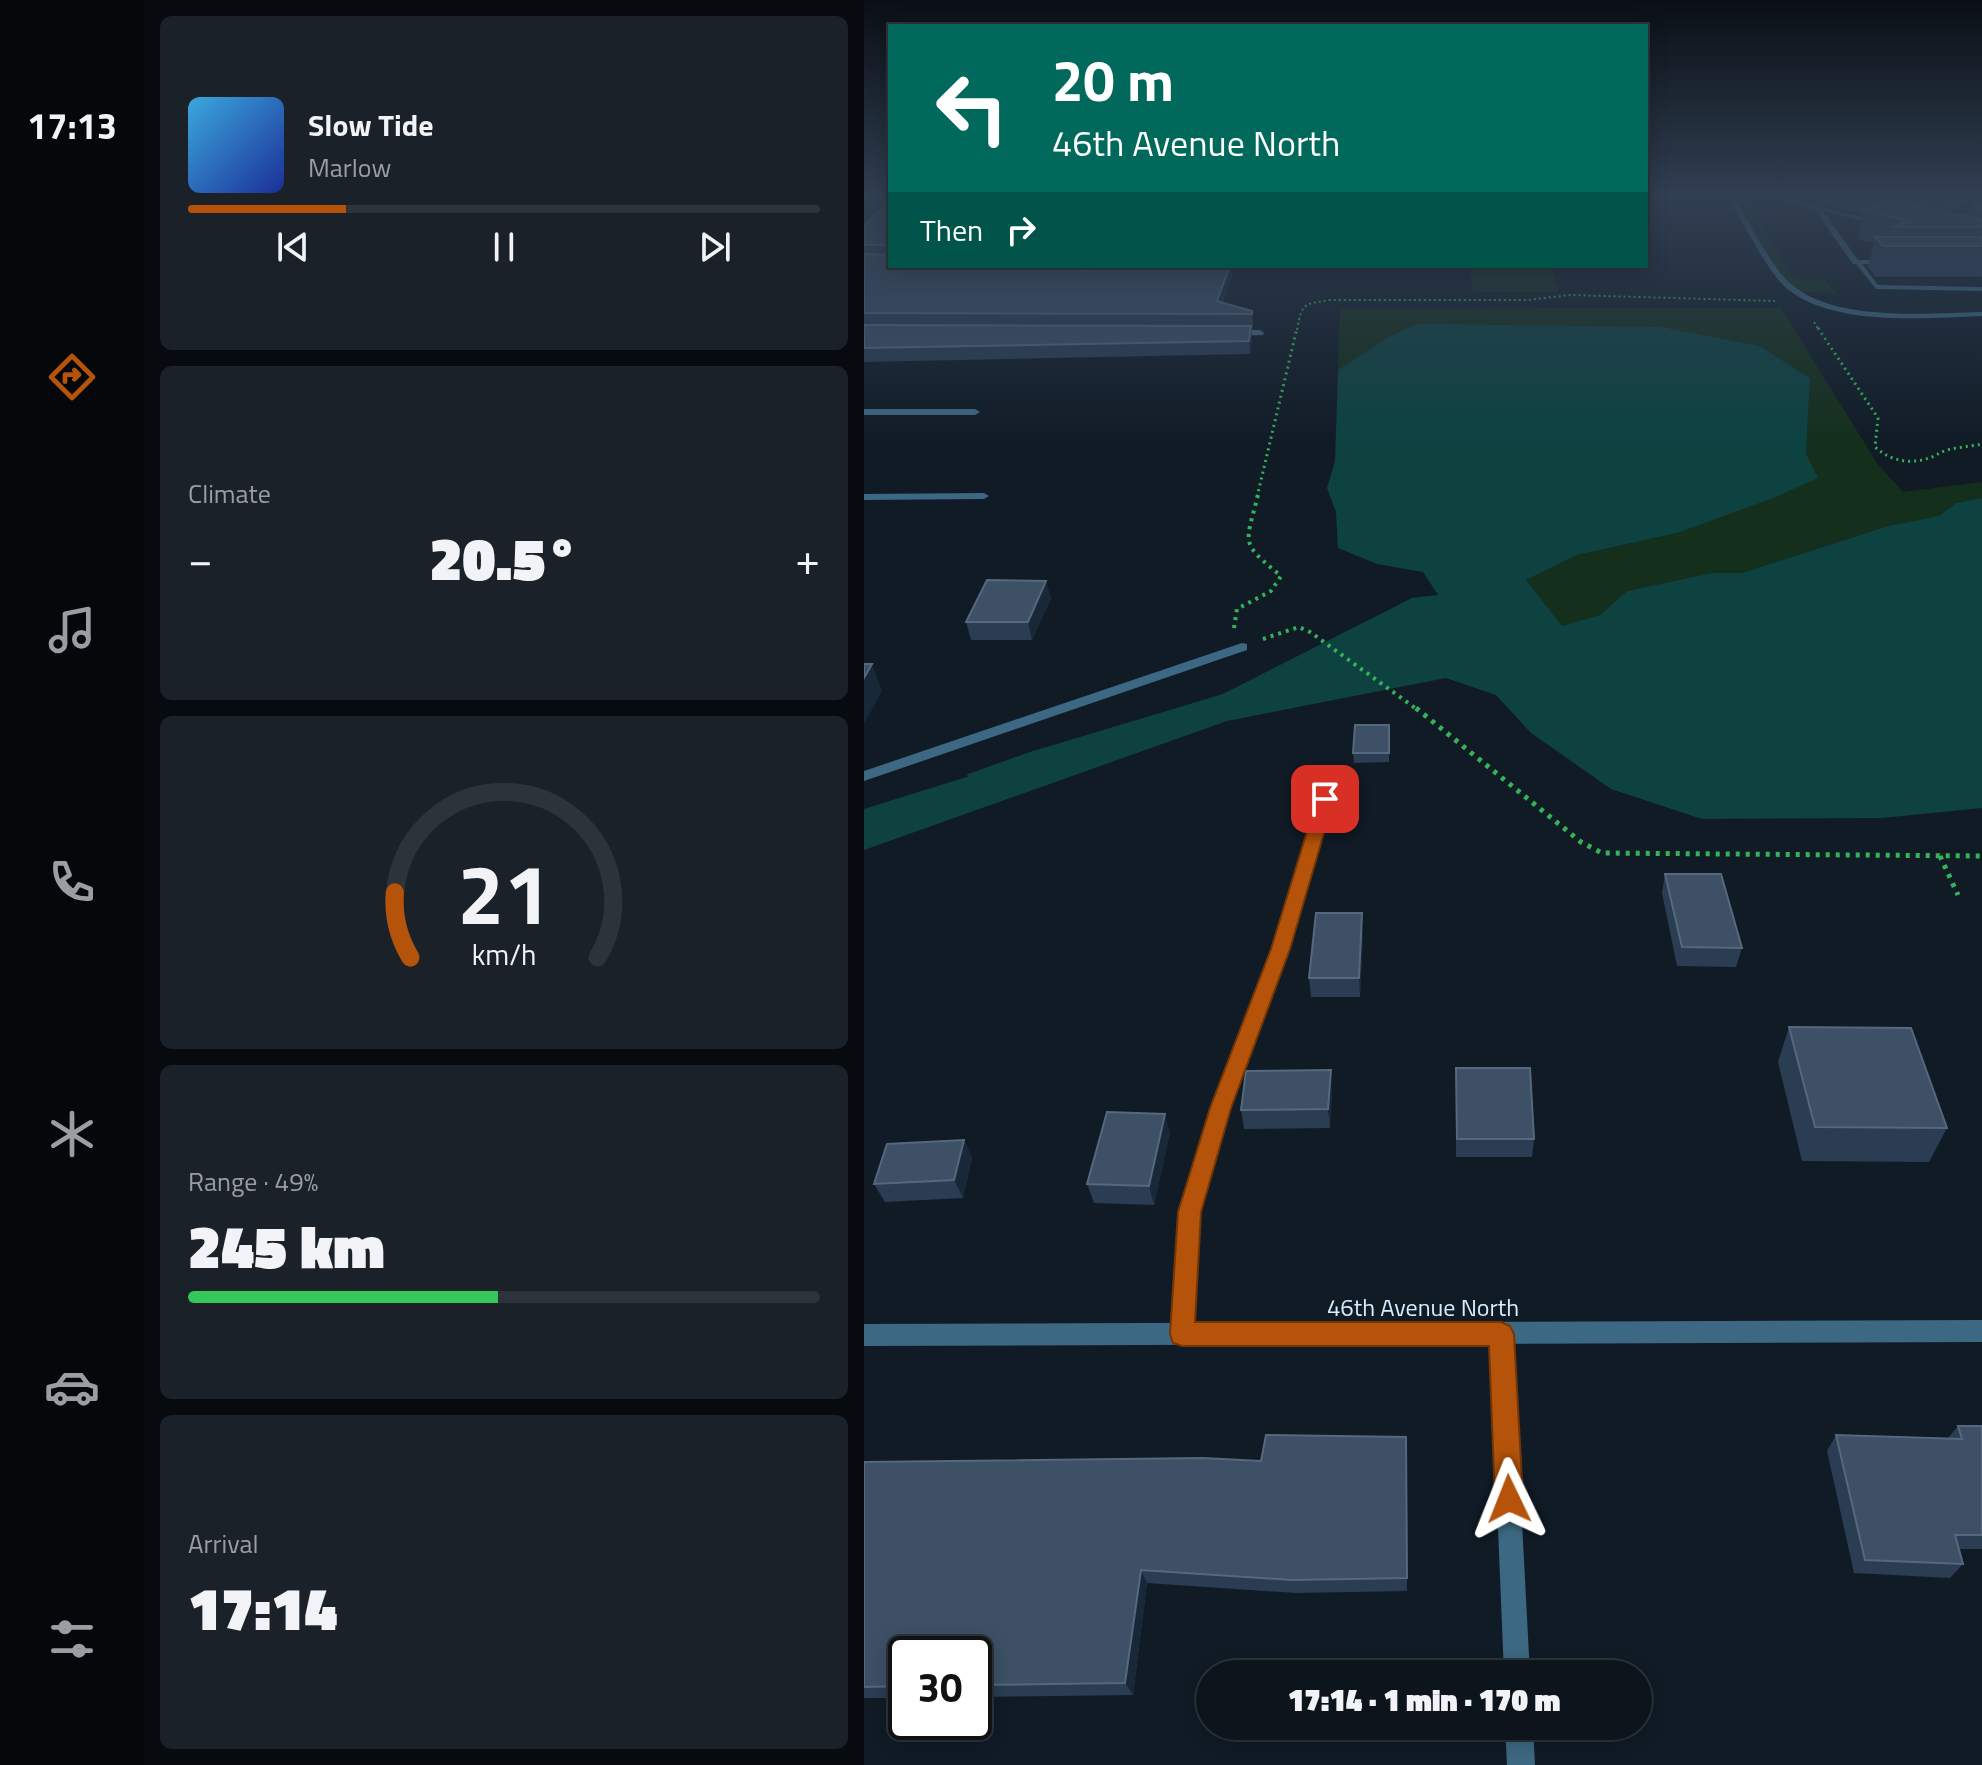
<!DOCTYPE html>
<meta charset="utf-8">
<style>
body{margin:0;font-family:"Titillium Web",sans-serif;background:#1a2129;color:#f1f3f6;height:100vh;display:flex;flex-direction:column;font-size:30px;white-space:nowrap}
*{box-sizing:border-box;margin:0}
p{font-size:26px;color:#9a9ea3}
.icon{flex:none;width:44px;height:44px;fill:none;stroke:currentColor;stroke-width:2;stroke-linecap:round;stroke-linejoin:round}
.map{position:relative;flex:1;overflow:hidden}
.panel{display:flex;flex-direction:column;gap:16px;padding:16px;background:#070b0f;width:720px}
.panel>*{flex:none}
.guide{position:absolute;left:24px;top:24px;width:760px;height:244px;border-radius:0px;box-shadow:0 4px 20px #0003,0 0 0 2px #2c333b;background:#00695c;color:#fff;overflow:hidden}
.speed{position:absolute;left:24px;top:1636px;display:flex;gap:16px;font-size:40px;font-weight:700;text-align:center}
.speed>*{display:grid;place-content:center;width:104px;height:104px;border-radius:50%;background:#0c141c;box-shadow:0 4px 20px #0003,0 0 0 2px #2c333b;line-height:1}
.speed .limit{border:4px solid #111;border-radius:12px;background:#fff;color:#111}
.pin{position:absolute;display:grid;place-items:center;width:68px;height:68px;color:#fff;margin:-34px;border-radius:16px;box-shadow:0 4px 12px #0006}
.me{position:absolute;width:88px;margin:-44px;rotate:358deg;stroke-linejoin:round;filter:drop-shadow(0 0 6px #0008)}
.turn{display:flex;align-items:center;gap:28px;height:168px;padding:0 32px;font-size:36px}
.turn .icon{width:104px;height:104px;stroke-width:2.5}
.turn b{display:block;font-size:56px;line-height:68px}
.then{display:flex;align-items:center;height:76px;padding:0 32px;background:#0003;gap:16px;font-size:30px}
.big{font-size:60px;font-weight:800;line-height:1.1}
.panel .card{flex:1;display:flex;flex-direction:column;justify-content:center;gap:12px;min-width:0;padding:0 28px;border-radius:12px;background:#1a2129}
.panel .dial{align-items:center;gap:0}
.dial svg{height:208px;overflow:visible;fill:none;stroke:#2c333b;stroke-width:7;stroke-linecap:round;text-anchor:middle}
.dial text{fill:#f1f3f6;stroke:none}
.song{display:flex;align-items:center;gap:24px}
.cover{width:96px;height:96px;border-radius:12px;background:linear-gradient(135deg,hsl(200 70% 55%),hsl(230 70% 35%))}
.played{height:8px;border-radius:4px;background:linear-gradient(90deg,#b45309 25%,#2c333b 25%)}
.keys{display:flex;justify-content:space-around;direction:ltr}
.heat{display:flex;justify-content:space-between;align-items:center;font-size:44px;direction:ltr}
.charge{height:12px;border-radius:6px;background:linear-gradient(90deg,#34c759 49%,#2c333b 0)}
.trip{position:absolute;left:332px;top:1660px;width:456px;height:80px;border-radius:40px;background:#0c141c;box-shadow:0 4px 20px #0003,0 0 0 2px #2c333b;font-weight:800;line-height:80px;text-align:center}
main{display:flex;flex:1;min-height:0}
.tab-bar{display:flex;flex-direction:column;width:144px;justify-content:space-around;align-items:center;background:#05080b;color:#9a9ea3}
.tab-bar .icon{width:56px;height:56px}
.tab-bar .active{color:#b45309}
.tab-bar b{font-size:36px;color:#f1f3f6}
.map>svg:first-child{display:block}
.green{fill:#142f1c}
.water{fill:#0d4241}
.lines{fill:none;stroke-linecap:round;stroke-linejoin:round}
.stream{fill:#0d4241;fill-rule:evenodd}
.path-far3{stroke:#35b358;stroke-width:2;stroke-dasharray:2 3;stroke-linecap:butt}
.path-far2{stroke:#35b358;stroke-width:3;stroke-dasharray:2 4;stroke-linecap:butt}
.path-far1{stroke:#35b358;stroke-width:4;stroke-dasharray:3 5;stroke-linecap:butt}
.path{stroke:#35b358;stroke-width:5;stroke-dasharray:4 6;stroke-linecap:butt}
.service{fill:#3d6883;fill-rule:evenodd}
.minor{fill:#3d6883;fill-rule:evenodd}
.tertiary{fill:#3d6883;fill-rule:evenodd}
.wall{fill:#2a3d53}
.shaded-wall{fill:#182839}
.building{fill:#3d5065;stroke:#55687d;stroke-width:2}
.route{fill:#b45309;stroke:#753606;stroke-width:2}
.labels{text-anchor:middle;stroke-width:8;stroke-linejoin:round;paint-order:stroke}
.near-street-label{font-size:24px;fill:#d7ecfd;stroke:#101b26}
</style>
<main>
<nav class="tab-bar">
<b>17:13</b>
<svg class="icon active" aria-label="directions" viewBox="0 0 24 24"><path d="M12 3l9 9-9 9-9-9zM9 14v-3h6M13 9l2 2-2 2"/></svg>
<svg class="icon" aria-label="music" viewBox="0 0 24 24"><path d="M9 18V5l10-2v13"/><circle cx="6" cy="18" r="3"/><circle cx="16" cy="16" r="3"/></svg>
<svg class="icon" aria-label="phone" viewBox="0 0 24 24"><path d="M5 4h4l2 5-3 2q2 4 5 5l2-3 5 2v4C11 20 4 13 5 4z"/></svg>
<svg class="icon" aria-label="climate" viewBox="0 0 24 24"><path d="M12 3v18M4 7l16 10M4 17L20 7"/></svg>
<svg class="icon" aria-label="car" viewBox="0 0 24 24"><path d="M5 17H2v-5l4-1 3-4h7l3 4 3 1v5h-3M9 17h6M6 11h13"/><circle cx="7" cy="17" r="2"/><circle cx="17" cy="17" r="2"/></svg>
<svg class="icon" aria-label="filters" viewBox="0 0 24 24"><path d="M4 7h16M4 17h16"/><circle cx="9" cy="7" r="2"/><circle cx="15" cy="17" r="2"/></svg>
</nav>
<section class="panel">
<div class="card">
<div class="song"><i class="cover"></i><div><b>Slow Tide</b><p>Marlow</p></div></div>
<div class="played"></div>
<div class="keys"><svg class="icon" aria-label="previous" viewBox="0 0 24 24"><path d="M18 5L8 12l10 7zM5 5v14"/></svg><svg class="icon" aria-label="pause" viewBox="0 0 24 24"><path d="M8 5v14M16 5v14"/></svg><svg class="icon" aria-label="next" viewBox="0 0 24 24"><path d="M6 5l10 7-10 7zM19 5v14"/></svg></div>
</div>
<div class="card"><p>Climate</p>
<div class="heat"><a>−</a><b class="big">20.5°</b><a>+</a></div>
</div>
<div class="card dial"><svg viewBox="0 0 100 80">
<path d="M14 69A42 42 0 1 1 86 69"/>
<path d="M14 69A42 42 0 0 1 8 44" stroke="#b45309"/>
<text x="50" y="56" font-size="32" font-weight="700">21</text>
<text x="50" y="72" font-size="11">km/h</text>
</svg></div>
<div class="card"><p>Range · 49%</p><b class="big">245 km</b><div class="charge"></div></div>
<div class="card"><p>Arrival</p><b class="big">17:14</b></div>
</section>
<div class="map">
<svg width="1118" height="1765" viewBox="0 0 1118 1765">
<rect width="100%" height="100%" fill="#101b26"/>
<path class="green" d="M 866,198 L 880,198 L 927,275 L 943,280 L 961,280 L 972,293 L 923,292 Z
M 606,269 L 688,269 L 694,292 L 609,292 Z
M 917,308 L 1013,463 L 1039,492 L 1118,482 L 1118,498 L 1092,503 L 1075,516 L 1024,526 L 878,573 L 848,573 L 763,591 L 736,615 L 698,627 L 662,580 L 713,555 L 813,533 L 942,454 L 946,377 L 474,370 L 476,309 Z"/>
<path class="water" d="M 554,324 L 797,327 L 895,346 L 946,378 L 942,454 L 954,478 L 912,497 L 813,533 L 713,555 L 662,580 L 698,626 L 736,615 L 763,591 L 848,573 L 878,573 L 1024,526 L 1075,516 L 1092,503 L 1118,498 L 1118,808 L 1018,818 L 838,819 L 747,789 L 667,733 L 632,695 L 582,678 L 363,721 L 0,850 L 0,809 L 343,702 L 548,598 L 574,595 L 559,572 L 513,564 L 474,548 L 472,512 L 463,488 L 471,461 L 474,370 L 528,335 Z"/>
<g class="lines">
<path class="stream" d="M 359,694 L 362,695 L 362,699 L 172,756 L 112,778 L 108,779 L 103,776 L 104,774 L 166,752 Z"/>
<path class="path-far3" d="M 950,322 L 955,330
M 433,330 C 438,302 440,304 467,300 L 664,300 L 707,295 L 911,301"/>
<path class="path-far2" d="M 954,328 L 1014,418 L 1011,447 C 1030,464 1054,465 1074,454 C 1085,447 1105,447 1118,444
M 393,497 L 433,328"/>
<path class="path-far1" d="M 370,628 L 373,609 L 407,591 L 417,576 C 376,542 381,546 394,495
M 399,639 L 435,627 L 446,632 L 554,710"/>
<path class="path" d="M 552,708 L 717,842 L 738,853 L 1118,856
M 1076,856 L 1094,895"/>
<path class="service" d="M 864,198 L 870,198 C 886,223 900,253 919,276 C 960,324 1061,313 1118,312 L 1118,316 C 1060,318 952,329 912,277 C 894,253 880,224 864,198 Z
M 989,260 L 995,260 L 1014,285 L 1118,287 L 1118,291 L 1012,289 Z
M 378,643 L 383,644 L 383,650 L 0,781 L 0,771 Z
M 461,794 L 468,799 L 424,949 L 366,1108 L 336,1212 L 329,1334 L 326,1342 L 318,1345 L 310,1342 L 307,1334 L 316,1212 L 346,1108 L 408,949 L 454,799 Z"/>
<path class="minor" d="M 911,198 L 921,198 L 1021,223 L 1019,226 L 959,211 L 994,260 L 1027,260 L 1031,262 L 1027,264 L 989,264 L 950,209 Z
M 396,330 L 400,333 L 399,335 L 366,336 L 362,333 L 366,330 Z
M 0,409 L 111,409 L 116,412 L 111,415 L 0,415 Z
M 0,494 L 120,493 L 125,496 L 120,499 L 0,500 Z
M 637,1323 L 645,1326 L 648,1334 L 666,1674 L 640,1674 L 626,1334 L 629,1326 Z
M 641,1726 L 669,1726 L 671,1765 L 643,1765 Z"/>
<path class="tertiary" d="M 1118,1320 L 1118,1342 L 0,1346 L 0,1324 Z"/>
</g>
<path class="wall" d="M 929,198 L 1118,198 L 1118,277 L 1012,277 L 1004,267 L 1010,243 L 993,239 L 999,214 Z
M 26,201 L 26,266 L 233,266 L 232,269 L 255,266 L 372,266 L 359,302 L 388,311 L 389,324 L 389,327 L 387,327 L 388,339 L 386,354 L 0,362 L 0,225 Z
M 187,598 L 168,640 L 107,640 L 102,622 Z
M 525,725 L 525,762 L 490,763 L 489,753 Z
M 801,874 L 878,948 L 872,967 L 813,966 L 798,893 Z
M 499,932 L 496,997 L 447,997 L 445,978 Z
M 925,1027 L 1083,1128 L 1065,1162 L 938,1161 L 914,1062 Z
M 592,1068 L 670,1139 L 668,1157 L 592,1157 Z
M 468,1089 L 466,1128 L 380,1129 L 377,1110 Z
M 306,1132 L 290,1205 L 230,1203 L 223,1184 Z
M 100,1140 L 108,1158 L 99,1198 L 21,1202 L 10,1184 Z
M 1094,1426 L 1118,1426 L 1118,1549 L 1095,1549 L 1099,1564 L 1086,1578 L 990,1573 L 963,1451 L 972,1435 L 1084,1438 Z
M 542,1437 L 543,1591 L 432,1593 L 283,1583 L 269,1695 L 110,1697 L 110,1654 L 42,1654 L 42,1698 L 0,1698 L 0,1462 L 397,1461 Z"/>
<path class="shaded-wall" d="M 1109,198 L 1101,226 L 1086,227 L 1092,205 Z
M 224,266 L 233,266 L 224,283 L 222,270 Z
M 366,266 L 372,266 L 355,314 L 353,301 Z
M 387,326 L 388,339 L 386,354 L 385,341 Z
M 182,581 L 187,598 L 168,640 L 164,622 Z
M 8,664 L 18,691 L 0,724 L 0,678 Z
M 498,913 L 499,932 L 496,997 L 495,978 Z
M 467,1070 L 468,1089 L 466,1128 L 464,1109 Z
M 301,1114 L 306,1132 L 290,1205 L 285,1186 Z
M 100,1140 L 108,1158 L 99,1198 L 90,1180 Z
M 277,1570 L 283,1583 L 269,1695 L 261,1683 Z"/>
<path class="building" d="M 1059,198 L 1109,198 L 1092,205 Z
M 1027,200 L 1118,220 L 1118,227 L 1029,227 L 1045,221 L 1000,210 Z
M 26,201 L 26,266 L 224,266 L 222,270 L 255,266 L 366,266 L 353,301 L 388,311 L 388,314 L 0,313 L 0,254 L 22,255 L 26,248 L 23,245 L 0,245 L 0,225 Z
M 1118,204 L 1118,211 L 1109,208 Z
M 1011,237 L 1118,237 L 1118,246 L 1019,246 Z
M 0,325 L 387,326 L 385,341 L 0,348 Z
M 123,580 L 182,581 L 164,622 L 102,622 Z
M 0,664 L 8,664 L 0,678 Z
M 491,725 L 525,725 L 525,753 L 489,753 Z
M 801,874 L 857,874 L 878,948 L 818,947 Z
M 452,913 L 498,913 L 495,978 L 445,978 Z
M 925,1027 L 1047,1028 L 1083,1128 L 951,1127 Z
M 592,1068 L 666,1068 L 670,1139 L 593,1139 Z
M 467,1070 L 464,1109 L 377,1110 L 382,1071 Z
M 243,1112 L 301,1114 L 285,1186 L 223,1184 Z
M 100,1140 L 90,1180 L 10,1184 L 23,1144 Z
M 1094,1426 L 1118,1426 L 1118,1535 L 1091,1535 L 1099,1564 L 1001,1560 L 972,1435 L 1098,1439 Z
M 402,1435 L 542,1437 L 543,1578 L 428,1580 L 277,1570 L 261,1683 L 110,1685 L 110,1654 L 42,1654 L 42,1686 L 0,1687 L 0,1462 L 339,1458 L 397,1461 Z"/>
<linearGradient id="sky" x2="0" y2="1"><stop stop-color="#090f15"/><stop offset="0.44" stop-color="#313f52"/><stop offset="1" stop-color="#313f52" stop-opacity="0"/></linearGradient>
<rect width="1118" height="445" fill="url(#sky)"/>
<path class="route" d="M 461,794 L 470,799 L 426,949 L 367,1108 L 337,1212 L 331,1322 L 637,1322 L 646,1326 L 650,1334 L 659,1499 L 655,1509 L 645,1513 L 635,1509 L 631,1499 L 625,1346 L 318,1346 L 309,1343 L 306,1334 L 314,1212 L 346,1108 L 407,949 L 453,799 Z"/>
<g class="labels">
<g class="near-street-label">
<text x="559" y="1316">46th Avenue North</text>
</g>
</g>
</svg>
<div class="speed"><div class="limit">30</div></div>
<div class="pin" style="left:461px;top:799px;background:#d93025"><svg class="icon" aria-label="arrive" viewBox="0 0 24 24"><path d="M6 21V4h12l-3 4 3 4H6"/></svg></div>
<svg class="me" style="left:645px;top:1499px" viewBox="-20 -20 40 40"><path d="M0-17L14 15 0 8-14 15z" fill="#b45309" stroke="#fff" stroke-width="4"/></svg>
<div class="trip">17:14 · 1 min · 170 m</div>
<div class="guide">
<div class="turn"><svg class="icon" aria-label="left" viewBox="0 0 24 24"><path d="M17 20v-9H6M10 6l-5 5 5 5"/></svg><div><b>20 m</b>46th Avenue North</div></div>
<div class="then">Then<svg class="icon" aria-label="right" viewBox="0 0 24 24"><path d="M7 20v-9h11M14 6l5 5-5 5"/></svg></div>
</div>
</div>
</main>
